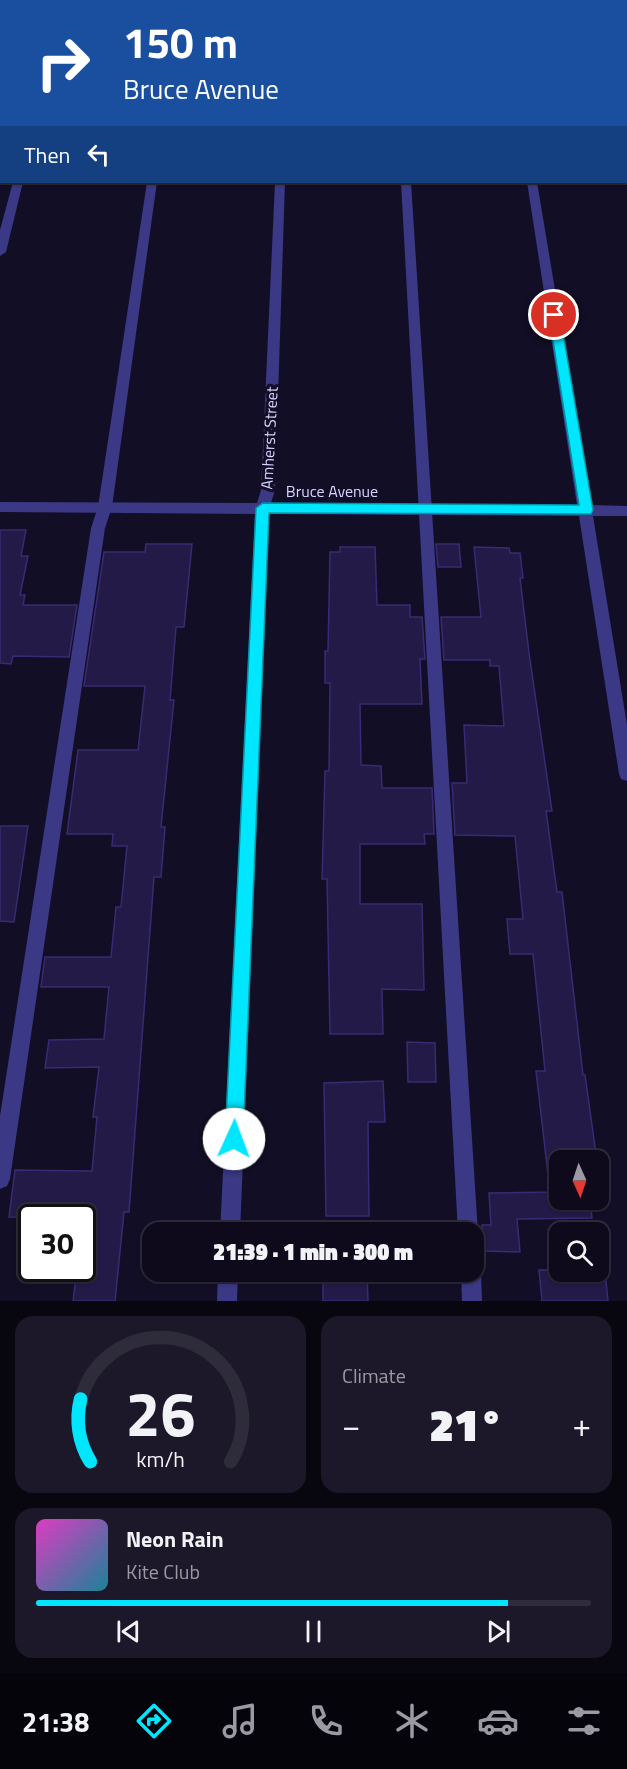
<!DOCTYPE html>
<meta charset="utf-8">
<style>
body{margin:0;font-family:"Titillium Web",sans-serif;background:#1c1829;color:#f1f3f6;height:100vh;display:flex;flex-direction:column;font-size:22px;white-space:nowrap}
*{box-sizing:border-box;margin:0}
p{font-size:20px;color:#9b9aa3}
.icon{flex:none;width:33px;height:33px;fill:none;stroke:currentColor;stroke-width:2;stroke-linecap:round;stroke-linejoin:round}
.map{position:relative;height:1301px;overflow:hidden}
.details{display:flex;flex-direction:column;gap:15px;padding:15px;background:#08060f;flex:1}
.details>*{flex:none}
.top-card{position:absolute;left:0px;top:0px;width:627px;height:183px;box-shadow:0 2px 4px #0004,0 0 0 2px #2e2b3b;background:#1a4fa0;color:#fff;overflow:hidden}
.needle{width:39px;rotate:177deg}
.fabs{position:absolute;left:549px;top:1150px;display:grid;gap:12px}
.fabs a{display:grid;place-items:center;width:60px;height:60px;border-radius:12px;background:#0e0a1c;box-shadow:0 2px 4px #0004,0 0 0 2px #2e2b3b;font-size:30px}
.speed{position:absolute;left:18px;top:1204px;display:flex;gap:12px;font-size:30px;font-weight:700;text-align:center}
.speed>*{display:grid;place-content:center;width:78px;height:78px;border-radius:50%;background:#0e0a1c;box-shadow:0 2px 4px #0004,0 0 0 2px #2e2b3b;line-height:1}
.speed .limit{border:3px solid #111;border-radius:9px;background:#fff;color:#111}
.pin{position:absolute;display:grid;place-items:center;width:51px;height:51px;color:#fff;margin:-26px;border:3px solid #fff;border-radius:50%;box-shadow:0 2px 6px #0007}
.me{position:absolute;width:66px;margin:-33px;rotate:2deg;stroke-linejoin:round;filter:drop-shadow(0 0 4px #0008)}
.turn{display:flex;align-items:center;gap:21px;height:126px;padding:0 24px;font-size:27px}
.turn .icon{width:78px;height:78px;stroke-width:2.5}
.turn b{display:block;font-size:42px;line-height:51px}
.then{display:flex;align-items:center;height:57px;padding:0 24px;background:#0003;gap:12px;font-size:22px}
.big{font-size:45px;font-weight:800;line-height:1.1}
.details .widget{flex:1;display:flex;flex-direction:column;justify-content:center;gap:9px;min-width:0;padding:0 21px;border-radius:18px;background:#1c1829}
.details .dial{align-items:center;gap:0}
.dial svg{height:156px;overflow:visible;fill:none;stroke:#2e2b3b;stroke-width:7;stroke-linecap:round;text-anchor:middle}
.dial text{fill:#f1f3f6;stroke:none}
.song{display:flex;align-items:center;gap:18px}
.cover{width:72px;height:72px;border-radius:9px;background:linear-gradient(135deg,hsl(310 70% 55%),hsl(190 70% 35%))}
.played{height:6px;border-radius:3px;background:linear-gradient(90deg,#00e6fe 85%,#2e2b3b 85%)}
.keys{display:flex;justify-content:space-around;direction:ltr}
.heat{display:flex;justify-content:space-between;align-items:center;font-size:33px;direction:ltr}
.details .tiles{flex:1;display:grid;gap:15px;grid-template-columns:1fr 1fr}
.widget:last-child{grid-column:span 2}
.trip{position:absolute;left:142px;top:1222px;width:342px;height:60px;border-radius:18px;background:#0e0a1c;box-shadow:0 2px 4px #0004,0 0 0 2px #2e2b3b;font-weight:800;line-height:60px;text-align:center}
.dock{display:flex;height:96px;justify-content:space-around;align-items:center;background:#06040b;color:#9b9aa3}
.dock .icon{width:42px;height:42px}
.dock .active{color:#00e6fe}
.dock b{font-size:27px;color:#f1f3f6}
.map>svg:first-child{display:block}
.building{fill:#231a47;stroke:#392b73;stroke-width:1.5}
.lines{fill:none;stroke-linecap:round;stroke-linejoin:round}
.lane{fill:#3b3885;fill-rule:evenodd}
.street{fill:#3b3885;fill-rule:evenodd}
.route{fill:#00e6fe;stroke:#0096a5;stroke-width:1.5}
.labels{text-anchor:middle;stroke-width:6;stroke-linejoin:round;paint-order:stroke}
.street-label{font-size:16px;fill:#d8d3ff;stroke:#120e26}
</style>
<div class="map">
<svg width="627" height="1301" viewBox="0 0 627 1301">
<rect width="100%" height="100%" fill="#120e26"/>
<path class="building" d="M 0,530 L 26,530 L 21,556 L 28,556 L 20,595 L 25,595 L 23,605 L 77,605 L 69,657 L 13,656 L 11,664 L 0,663 Z
M 146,544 L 192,544 L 184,627 L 176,627 L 170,700 L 174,700 L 161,827 L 165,827 L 161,877 L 154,877 L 129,1212 L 124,1212 L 115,1301 L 73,1301 L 77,1269 L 82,1269 L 82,1218 L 9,1217 L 15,1170 L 92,1171 L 97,1117 L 93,1117 L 99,1067 L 45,1068 L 49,1040 L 104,1039 L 109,987 L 41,987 L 45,957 L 111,957 L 116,907 L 121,907 L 127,846 L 112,846 L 113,834 L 67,834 L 78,750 L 138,750 L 145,686 L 84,686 L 104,552 L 145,552 Z
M 436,544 L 459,544 L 461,567 L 438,567 Z
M 340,547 L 375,547 L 377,605 L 410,605 L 410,617 L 422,617 L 425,659 L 420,659 L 422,704 L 360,704 L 361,765 L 381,766 L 382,788 L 432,788 L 434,834 L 424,834 L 425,844 L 360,844 L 360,904 L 422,904 L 424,990 L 382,989 L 383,1034 L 330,1034 L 327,879 L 322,879 L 325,771 L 329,771 L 330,683 L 325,683 L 325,651 L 328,651 L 330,552 L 340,552 Z
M 474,547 L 509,548 L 510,553 L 520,553 L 523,578 L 520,578 L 529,653 L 552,811 L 546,811 L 557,892 L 562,892 L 583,1075 L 585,1075 L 597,1161 L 560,1161 L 560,1200 L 590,1200 L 592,1218 L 517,1219 L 520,1252 L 484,1251 L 482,1225 L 491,1225 L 489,1193 L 550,1192 L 536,1071 L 545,1071 L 533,954 L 510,954 L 507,919 L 523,919 L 515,836 L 455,835 L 452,783 L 467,783 L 464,725 L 504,726 L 499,666 L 490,666 L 490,660 L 444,660 L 441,617 L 481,617 Z
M 0,826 L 28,826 L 14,922 L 0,921 Z
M 407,1042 L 435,1043 L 436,1082 L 408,1082 Z
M 383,1081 L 385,1122 L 368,1122 L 369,1216 L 326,1216 L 324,1083 Z
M 539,1270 L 560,1270 L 560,1272 L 605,1271 L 608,1301 L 542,1301 Z
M 323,1272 L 367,1272 L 368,1301 L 323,1301 Z"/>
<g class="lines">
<path class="lane" d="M 174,0 L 184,0 L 174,2 Z
M 391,0 L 401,0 L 401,2 L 391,2 Z
M 611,0 L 621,0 L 621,2 L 612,2 Z
M 626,33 L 627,33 L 627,45 L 626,45 Z
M 147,182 L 157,182 L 112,507 L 105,528 L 10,1179 L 7,1186 L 0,1189 L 0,1116 L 91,528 L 98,507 Z
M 401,182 L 411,182 L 478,1233 L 474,1241 L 474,1233 L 458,1233 Z
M 474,1263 L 478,1265 L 481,1272 L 482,1301 L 462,1301 L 461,1272 L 474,1272 Z"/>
<path class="street" d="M 58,0 L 68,0 L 68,2 L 58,2 Z
M 281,0 L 291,0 L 291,2 L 281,2 Z
M 497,0 L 507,0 L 507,2 L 498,2 Z
M 13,182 L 23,182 L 6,252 L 0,256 L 0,230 Z
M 275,182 L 285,182 L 275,490 L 271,503 L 577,505 L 527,182 L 537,182 L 591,505 L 627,506 L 627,516 L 593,516 L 627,725 L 627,781 L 621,779 L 619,774 L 579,516 L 269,514 L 240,1233 L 220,1233 L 255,514 L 0,512 L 0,502 L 257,503 L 261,490 Z
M 218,1272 L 238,1272 L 237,1301 L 217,1301 Z"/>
</g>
<path class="route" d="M 554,311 L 560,315 L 593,510 L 591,514 L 269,513 L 243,1139 L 240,1145 L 234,1148 L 228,1145 L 225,1139 L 256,508 L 263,503 L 579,505 L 549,315 Z"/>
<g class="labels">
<g class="street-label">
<text transform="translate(269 438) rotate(-87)" y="6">Amherst Street</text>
<text x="332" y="497">Bruce Avenue</text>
</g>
</g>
</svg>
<div class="fabs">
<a><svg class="needle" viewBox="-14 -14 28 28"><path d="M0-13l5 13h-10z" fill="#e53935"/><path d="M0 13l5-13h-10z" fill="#9b9aa3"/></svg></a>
<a><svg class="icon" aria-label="search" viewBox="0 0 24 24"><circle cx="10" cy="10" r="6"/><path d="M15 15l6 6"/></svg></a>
</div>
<div class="speed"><div class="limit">30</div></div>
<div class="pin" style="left:554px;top:315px;background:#d93025"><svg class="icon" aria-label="arrive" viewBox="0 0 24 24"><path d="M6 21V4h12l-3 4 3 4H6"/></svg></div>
<svg class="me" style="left:234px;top:1139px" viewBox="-20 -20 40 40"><circle r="19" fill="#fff"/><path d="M0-13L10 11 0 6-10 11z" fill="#00e6fe"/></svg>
<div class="trip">21:39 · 1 min · 300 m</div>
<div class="top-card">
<div class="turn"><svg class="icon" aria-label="right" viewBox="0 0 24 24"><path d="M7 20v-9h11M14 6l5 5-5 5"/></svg><div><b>150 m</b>Bruce Avenue</div></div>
<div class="then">Then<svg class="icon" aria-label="left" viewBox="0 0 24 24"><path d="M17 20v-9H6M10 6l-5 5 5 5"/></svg></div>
</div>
</div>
<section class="details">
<div class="tiles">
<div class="widget dial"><svg viewBox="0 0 100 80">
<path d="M14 69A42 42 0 1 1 86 69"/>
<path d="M14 69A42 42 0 0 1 9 37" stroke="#00e6fe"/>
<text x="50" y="56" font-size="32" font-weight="700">26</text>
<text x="50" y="72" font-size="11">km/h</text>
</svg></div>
<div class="widget"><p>Climate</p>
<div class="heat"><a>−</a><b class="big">21°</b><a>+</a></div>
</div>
<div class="widget">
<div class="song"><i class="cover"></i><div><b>Neon Rain</b><p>Kite Club</p></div></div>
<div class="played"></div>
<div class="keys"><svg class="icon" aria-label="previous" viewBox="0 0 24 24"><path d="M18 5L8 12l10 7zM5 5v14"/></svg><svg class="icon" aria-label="pause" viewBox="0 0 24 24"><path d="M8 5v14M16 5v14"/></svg><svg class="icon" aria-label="next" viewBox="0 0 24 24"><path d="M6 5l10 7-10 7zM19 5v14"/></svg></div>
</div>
</div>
</section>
<nav class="dock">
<b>21:38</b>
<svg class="icon active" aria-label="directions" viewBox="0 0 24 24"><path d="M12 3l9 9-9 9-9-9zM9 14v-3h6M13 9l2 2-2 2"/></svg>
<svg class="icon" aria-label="music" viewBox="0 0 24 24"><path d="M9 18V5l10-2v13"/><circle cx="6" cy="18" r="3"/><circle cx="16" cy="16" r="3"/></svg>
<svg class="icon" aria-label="phone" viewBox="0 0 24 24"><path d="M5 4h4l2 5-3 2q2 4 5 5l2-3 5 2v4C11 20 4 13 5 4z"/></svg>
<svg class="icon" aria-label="climate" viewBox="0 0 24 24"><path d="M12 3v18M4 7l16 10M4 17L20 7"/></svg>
<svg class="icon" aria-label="car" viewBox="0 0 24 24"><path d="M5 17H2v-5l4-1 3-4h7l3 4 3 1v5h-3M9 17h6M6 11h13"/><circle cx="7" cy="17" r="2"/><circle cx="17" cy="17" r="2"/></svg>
<svg class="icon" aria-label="filters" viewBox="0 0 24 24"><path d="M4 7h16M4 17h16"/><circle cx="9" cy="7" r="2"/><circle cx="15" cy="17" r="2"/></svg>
</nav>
